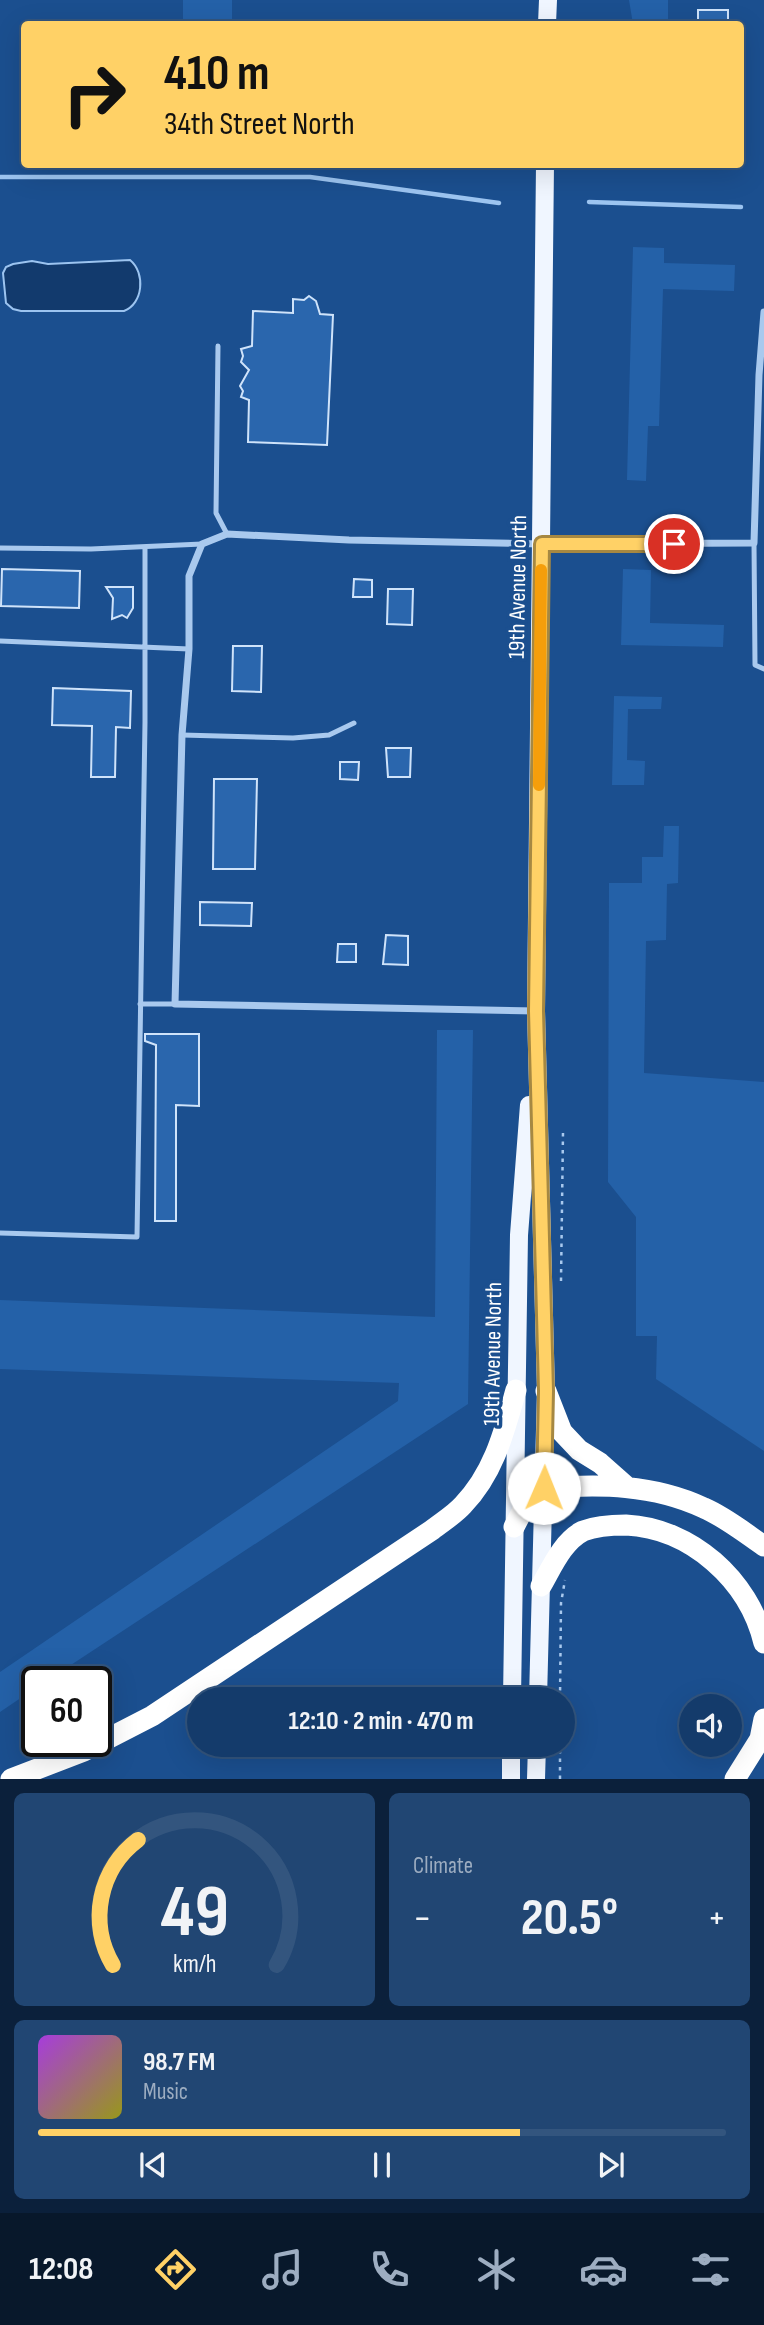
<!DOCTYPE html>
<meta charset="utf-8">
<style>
body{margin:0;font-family:"Sofia Sans Condensed",sans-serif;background:#214673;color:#f1f3f6;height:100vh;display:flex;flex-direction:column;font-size:26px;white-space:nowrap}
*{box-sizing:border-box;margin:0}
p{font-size:23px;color:#9dadc1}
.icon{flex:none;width:38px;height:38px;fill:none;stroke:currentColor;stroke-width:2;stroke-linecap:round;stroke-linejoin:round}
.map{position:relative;height:1779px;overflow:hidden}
.side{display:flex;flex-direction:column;gap:14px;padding:14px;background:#0b203b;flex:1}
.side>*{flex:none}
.hud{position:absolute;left:21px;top:21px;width:723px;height:147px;border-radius:7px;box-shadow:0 7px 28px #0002,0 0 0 2px #33557e;background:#ffd166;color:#111;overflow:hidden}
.tools{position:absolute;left:679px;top:1694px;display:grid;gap:14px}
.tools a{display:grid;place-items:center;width:63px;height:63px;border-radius:50%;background:#143b6b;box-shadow:0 7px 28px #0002,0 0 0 2px #33557e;font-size:35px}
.speed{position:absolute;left:21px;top:1666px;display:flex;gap:14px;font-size:35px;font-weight:700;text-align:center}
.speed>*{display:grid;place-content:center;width:91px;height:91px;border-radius:50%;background:#143b6b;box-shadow:0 7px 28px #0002,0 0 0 2px #33557e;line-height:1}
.speed .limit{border:4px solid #111;border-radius:10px;background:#fff;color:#111}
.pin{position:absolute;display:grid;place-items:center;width:60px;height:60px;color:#fff;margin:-30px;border:4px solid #fff;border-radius:50%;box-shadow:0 2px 7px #0007}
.me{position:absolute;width:77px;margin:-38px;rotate:1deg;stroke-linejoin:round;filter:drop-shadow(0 0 5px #0008)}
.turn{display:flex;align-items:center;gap:24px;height:147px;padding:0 28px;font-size:32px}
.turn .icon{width:91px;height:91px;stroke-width:2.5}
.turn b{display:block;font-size:49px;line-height:60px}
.big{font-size:52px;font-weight:700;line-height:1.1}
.side .widget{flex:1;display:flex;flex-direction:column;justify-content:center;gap:10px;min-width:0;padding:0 24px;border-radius:10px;background:#214673}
.side .dial{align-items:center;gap:0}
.dial svg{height:182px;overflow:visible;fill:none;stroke:#33557e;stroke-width:7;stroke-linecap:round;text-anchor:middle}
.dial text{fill:#f1f3f6;stroke:none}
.song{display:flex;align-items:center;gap:21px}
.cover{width:84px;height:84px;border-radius:10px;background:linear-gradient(135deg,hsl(280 70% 55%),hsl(60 70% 35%))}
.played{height:7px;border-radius:4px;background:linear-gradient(90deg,#ffd166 70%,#33557e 70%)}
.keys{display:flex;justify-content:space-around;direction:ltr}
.heat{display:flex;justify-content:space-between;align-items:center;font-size:38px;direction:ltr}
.side .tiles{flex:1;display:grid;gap:14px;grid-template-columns:1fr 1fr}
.widget:last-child{grid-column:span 2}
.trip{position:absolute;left:187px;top:1687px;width:388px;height:70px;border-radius:35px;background:#143b6b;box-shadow:0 7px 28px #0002,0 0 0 2px #33557e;font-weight:700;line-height:70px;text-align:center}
.dock{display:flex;height:112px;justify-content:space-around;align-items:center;background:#08182b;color:#9dadc1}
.dock .icon{width:49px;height:49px}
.dock .on{color:#ffd166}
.dock b{font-size:32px;color:#f1f3f6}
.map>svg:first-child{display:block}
.green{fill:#2461a8}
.water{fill:#123a6d;stroke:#9cc4f0;stroke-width:2}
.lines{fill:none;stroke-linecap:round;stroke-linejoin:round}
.stream{stroke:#9cc4f0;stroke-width:4.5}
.building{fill:#2a66ad;stroke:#cfe3fa;stroke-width:2}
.path{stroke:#a9c9ee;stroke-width:2.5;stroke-dasharray:3.5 5;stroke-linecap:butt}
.lane{stroke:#a9c9ee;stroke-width:5}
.street{stroke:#a9c9ee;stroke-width:7}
.primary{stroke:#f0f6ff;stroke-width:18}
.highway{stroke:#fff;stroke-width:21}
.route-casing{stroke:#a68842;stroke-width:18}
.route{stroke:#ffd166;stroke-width:12}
.slow{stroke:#f59e0b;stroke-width:12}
.labels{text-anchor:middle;stroke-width:7;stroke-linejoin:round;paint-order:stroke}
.street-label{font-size:23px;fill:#fff;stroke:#1b4f8f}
</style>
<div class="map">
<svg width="764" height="1779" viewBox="0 0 764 1779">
<rect width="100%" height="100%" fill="#1b4f8f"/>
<path class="green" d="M 183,0 L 232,0 L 232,24 L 183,24 Z
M 629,0 L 668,0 L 668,24 L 633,24 Z
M 633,247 L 664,248 L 664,263 L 735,265 L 734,291 L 663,289 L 659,426 L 648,426 L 646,481 L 627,480 Z
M 623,569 L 651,570 L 650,623 L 724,625 L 723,647 L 621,645 Z
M 614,696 L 662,697 L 661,709 L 628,709 L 627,760 L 645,761 L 644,785 L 612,785 Z
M 664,826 L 679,826 L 678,883 L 667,884 L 666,940 L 646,941 L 644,1073 L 764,1082 L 764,1451 L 656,1379 L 657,1336 L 636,1336 L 636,1217 L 608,1182 L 609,883 L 642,883 L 642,857 L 663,857 Z
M 437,1030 L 473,1030 L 468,1404 L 45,1682 L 37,1682 L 37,1687 L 0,1712 L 0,1672 L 398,1401 L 399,1383 L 0,1369 L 0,1300 L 435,1317 Z"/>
<path class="water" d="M 130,260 C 146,273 143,304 124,311 L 21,311 L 13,309 L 6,303 L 3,273 L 6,267 L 13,264 L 32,261 L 48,264 Z"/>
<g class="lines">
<path class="stream" d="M 0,177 L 310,177 L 499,203
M 589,202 L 741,207"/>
</g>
<path class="building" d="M 698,10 L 728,10 L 728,24 L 698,24 Z
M 309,296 L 316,301 L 320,314 L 333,315 L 327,445 L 248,442 L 249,400 L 241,397 L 243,391 L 240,386 L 249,370 L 241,362 L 243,356 L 241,349 L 252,346 L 253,311 L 293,313 L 293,299 L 304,300 Z
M 2,569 L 80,571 L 79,608 L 1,606 Z
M 354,579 L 372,580 L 372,597 L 353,597 Z
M 106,587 L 133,587 L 133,608 L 127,618 L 122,615 L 112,619 L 113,598 Z
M 388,589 L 413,589 L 412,625 L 387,624 Z
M 233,646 L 262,646 L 261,692 L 232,691 Z
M 53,688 L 131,691 L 130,728 L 116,727 L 115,777 L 91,777 L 92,726 L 52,725 Z
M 386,748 L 411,748 L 410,777 L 388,777 Z
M 340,762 L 359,762 L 358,780 L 340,779 Z
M 214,779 L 257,779 L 255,869 L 213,869 Z
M 200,902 L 252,903 L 251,926 L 200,925 Z
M 386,935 L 408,936 L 408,965 L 383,964 Z
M 338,944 L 356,944 L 356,962 L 337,962 Z
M 145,1034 L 199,1034 L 199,1106 L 176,1105 L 176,1221 L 155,1221 L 156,1045 L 145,1041 Z"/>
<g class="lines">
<path class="path" d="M 561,1281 L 563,1132
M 560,1699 L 561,1603 L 565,1580
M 560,1779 L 560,1745"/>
<path class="lane" d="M 218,346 L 216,513 L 227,534
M 754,543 L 755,665 L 764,669
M 0,548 L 91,549 L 202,544
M 0,641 L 189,649
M 182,735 L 293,738 L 329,735 L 354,723
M 140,1004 L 175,1004
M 0,1233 L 137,1237 L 145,722 L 145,547"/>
<path class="street" d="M 536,1011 L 175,1004 L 182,735 L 189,649 L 189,576 L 202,544 L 227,534 L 349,540 L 542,544 L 754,543 L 759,375 L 764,312"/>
<path class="primary" d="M 547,24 L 548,0
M 512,1699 L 519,1235 L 529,1105
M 538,1699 L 546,1391 L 536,1011 L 545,164
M 511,1779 L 511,1745
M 536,1779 L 537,1745"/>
<path class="highway" d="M 546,1391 L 562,1432 L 579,1450 L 600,1463 L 626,1486
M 514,1527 L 524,1508 L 544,1488 C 600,1484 653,1484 704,1508 C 725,1517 745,1533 764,1546
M 541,1586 C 552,1567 563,1541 583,1531 C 596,1526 613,1525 626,1525 C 691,1528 749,1580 764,1643
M 11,1779 L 84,1751 L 152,1716 L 432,1530 C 442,1522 454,1515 463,1505 C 494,1473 504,1432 516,1390
M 735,1779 L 760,1739 L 764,1719"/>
</g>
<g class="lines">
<g class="route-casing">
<path id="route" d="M 544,1488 L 546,1391 L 536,1011 L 542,544 L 674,544"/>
</g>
<use href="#route" class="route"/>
<path class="slow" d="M 539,785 L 541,570"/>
</g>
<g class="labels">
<g class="street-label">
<text transform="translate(517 587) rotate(-89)" y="8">19th Avenue North</text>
<text transform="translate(492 1354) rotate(-89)" y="8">19th Avenue North</text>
</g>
</g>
</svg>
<div class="tools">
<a><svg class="icon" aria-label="sound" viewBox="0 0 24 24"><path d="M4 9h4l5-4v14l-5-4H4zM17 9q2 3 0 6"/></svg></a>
</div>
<div class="speed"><div class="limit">60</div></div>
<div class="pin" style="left:674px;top:544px;background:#d93025"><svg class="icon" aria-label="arrive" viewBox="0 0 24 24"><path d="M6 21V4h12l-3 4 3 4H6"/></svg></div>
<svg class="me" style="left:544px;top:1488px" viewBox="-20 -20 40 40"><circle r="19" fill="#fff"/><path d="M0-13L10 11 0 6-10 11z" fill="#ffd166"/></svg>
<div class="trip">12:10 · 2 min · 470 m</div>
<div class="hud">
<div class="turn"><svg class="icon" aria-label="right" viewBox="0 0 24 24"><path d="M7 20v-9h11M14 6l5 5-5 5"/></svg><div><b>410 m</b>34th Street North</div></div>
</div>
</div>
<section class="side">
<div class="tiles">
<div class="widget dial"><svg viewBox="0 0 100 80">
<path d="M14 69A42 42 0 1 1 86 69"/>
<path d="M14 69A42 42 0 0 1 25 14" stroke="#ffd166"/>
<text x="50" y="56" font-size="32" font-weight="700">49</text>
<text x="50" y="72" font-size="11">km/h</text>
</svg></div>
<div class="widget"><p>Climate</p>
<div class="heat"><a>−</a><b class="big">20.5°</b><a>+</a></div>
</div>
<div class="widget">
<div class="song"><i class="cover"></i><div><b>98.7 FM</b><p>Music</p></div></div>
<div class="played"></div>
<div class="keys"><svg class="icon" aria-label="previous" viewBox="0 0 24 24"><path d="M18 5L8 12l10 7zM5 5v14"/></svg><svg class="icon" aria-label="pause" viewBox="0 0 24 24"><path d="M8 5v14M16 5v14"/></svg><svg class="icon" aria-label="next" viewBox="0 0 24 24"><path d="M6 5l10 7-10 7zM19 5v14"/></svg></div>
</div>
</div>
</section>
<nav class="dock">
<b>12:08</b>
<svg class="icon on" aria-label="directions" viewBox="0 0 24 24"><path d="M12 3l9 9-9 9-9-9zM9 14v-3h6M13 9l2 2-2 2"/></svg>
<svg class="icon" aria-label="music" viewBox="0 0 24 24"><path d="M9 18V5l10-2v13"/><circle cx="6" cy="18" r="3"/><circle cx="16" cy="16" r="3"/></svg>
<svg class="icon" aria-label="phone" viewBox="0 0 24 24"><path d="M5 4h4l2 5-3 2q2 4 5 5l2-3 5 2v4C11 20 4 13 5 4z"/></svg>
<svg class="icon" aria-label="climate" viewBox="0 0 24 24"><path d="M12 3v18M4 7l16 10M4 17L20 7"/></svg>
<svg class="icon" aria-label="car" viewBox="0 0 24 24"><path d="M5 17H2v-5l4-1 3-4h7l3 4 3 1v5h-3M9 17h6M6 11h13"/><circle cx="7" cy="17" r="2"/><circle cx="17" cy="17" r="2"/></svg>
<svg class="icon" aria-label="filters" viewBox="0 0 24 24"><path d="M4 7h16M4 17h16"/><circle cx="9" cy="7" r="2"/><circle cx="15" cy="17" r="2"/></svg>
</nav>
